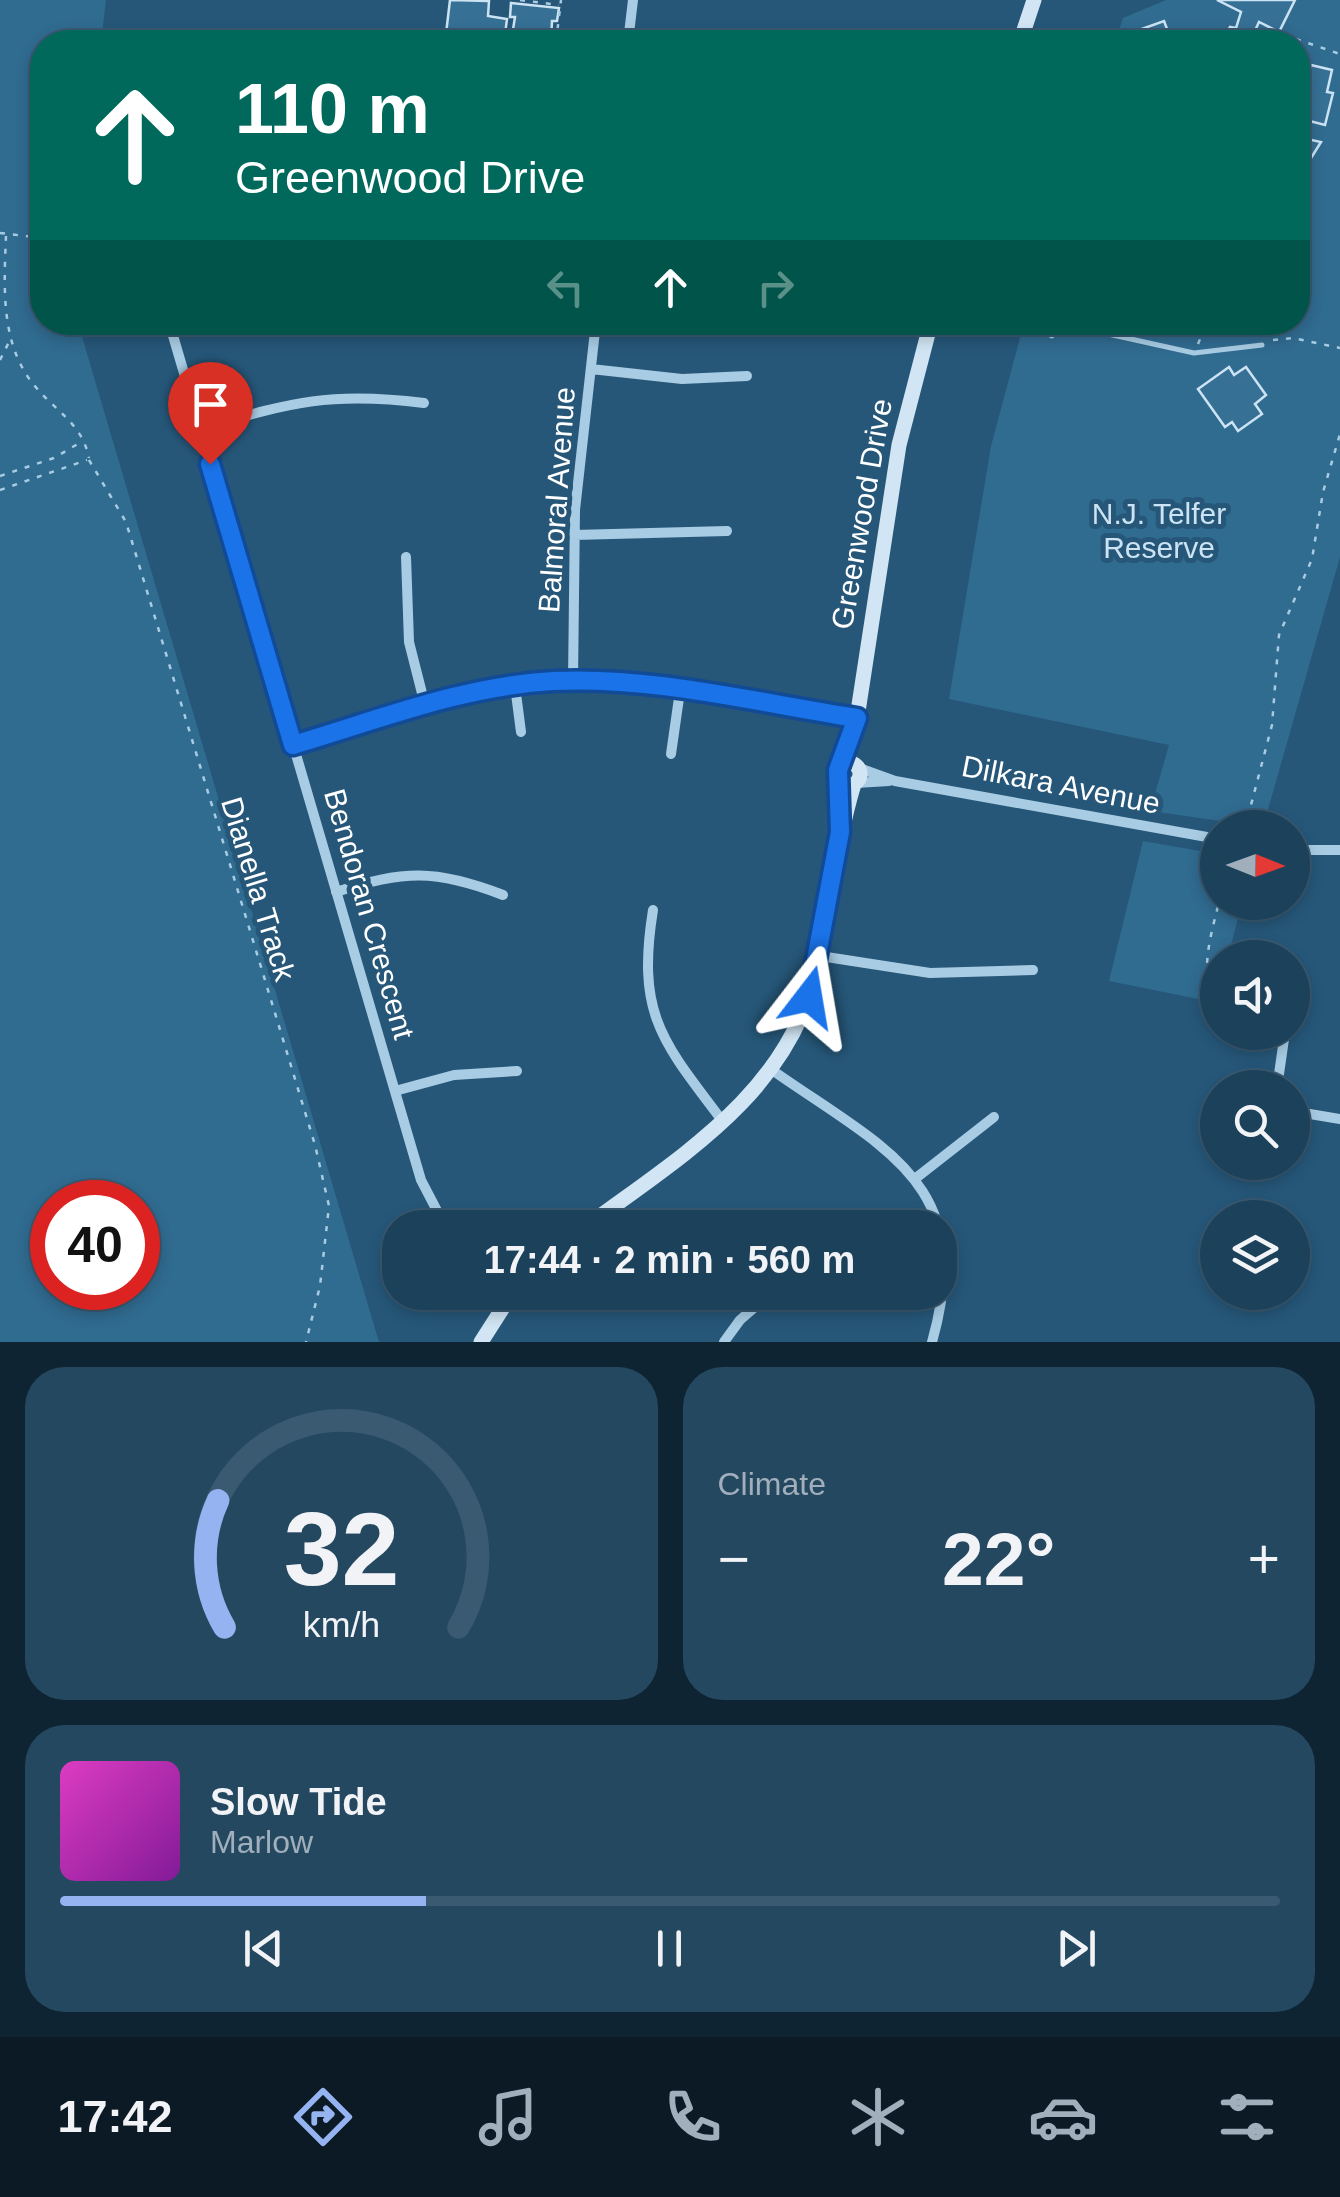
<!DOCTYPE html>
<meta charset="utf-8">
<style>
body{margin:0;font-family:Helvetica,sans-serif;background:#254861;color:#f1f3f6;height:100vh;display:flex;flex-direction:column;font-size:38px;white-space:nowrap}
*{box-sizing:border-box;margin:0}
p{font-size:32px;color:#a0afbb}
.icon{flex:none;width:55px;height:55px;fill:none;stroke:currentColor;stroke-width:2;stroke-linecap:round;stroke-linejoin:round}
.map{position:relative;height:1342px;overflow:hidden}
.details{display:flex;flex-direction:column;gap:25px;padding:25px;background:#0f2432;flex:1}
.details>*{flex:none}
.hud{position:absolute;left:30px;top:30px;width:1280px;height:305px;border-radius:40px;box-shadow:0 5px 15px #0003,0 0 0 2px #3a5a71;background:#00695c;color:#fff;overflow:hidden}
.needle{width:65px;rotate:91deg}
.buttons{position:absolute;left:1200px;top:810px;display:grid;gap:20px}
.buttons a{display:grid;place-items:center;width:110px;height:110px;border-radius:50%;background:#1c415b;box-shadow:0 5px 15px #0003,0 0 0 2px #3a5a71;font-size:50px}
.speed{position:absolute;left:30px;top:1180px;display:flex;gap:20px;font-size:50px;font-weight:700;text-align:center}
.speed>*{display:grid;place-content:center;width:130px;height:130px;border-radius:50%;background:#1c415b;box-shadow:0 5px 15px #0003,0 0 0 2px #3a5a71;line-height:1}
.speed .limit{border:15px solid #d22;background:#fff;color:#111}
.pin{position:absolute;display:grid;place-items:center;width:85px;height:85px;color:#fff;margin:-102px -42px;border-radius:50% 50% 50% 0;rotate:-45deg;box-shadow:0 0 10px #0007}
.pin .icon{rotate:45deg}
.me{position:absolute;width:110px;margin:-55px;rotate:14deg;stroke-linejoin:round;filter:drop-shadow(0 0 8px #0008)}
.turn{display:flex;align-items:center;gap:35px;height:210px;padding:0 40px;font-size:45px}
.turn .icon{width:130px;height:130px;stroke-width:2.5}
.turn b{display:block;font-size:70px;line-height:85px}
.lanes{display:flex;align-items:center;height:95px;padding:0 40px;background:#0003;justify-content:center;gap:50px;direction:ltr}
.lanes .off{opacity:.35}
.big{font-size:75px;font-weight:600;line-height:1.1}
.details .widget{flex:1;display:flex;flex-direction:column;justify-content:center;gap:15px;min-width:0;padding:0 35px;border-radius:40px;background:#254861}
.details .dial{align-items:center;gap:0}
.dial svg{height:260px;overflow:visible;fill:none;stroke:#3a5a71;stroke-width:7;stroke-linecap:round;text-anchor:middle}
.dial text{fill:#f1f3f6;stroke:none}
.song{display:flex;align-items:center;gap:30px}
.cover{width:120px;height:120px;border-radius:15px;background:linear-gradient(135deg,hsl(310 70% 55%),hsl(290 70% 35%))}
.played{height:10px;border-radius:5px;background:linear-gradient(90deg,#95b2f1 30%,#3a5a71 30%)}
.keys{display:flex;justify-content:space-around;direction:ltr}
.heat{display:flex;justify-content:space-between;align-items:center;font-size:55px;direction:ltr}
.details .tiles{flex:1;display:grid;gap:25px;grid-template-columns:1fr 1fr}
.widget:last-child{grid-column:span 2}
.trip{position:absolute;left:382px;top:1210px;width:575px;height:100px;border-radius:40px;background:#1c415b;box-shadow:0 5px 15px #0003,0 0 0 2px #3a5a71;font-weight:600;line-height:100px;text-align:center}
.tab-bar{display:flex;height:160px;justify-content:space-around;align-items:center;background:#0b1a24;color:#a0afbb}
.tab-bar .icon{width:70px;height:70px}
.tab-bar .current{color:#95b2f1}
.tab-bar b{font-size:45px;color:#f1f3f6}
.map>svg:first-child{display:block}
.green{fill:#306b90;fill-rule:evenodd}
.building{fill:#367095;stroke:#cbe3f3;stroke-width:2.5}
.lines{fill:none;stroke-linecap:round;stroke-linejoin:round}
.path{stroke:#a8cce3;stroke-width:2.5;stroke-dasharray:5 8;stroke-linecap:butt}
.lane{stroke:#a8cce3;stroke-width:5}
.street{stroke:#a8cce3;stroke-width:10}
.secondary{stroke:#d1e5f4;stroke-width:15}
.route-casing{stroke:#114b97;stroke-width:25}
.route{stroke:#1a73e8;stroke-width:18}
.labels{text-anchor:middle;stroke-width:10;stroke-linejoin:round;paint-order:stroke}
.street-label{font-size:30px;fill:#fff;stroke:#265779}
.park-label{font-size:30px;fill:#cbe3f3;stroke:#265779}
</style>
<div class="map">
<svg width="1340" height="1342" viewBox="0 0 1340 1342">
<rect width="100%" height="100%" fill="#265779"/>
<path class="green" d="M 0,0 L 106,0 L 101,42 L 42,42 L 42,322 L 78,323 L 379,1342 L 0,1342 ZM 138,1202 L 138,1288 L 52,1288 L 52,1202 Z
M 1166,0 L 1340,0 L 1340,557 L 1263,827 L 1150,811 L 1169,745 L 949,699 L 991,446 L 1024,323 L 1298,322 L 1298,42 L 1115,42 L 1123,18 Z
M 1143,841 L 1217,854 L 1218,902 L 1242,903 L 1228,957 L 1218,958 L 1217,999 L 1213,1002 L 1109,981 Z"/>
<path class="building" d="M 450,0 L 489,1 L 488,16 L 507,19 L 504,42 L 445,42 Z
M 1217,0 L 1295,0 L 1279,32 L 1259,22 L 1254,33 L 1265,39 L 1263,42 L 1230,41 L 1225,36 L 1230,27 L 1236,28 L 1241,12 Z
M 511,3 L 559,8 L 557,21 L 552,21 L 551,42 L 511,42 L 515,17 L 510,17 Z
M 1164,21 L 1172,42 L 1140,42 L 1136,31 Z
M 1311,65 L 1332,70 L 1327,92 L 1333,93 L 1325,125 L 1298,118 Z
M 1298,137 L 1321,142 L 1303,171 L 1298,169 Z
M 1229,367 L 1234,375 L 1246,367 L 1266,395 L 1255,404 L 1262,414 L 1238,431 L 1232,422 L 1225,427 L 1198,389 Z"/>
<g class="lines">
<path class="path" d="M 520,0 L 559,5
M 559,35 L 568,42
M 1296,39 L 1340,54
M 556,42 L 561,0
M 0,233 L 42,238
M 6,236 C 4,286 0,344 34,385 C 55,411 82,423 89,458
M 1273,340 L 1293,338 L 1340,348
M 1198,344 L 1207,322
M 0,360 L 10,340
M 89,460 L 126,522 L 315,1145 L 329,1206 L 320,1286 L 306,1342
M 0,476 L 54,458 L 81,442
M 0,490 L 87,460
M 1240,828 L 1251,805 L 1272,725 L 1279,635 L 1312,559 L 1323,492 L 1340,434
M 1218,999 C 1196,979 1213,928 1219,902"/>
<path class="lane" d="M 1029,322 L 1052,336 L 1063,322
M 1063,324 L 1194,353 L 1262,345"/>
<path class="street" d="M 628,42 L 633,0
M 169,322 L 421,1180 L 446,1228
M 591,369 L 682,379 L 747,376
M 199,429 C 290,403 328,391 424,403
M 574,535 L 727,531
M 406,557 L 409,642 L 425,705
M 573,681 L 575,510 L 596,322
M 515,686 L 521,732
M 293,745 C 378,719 463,686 553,681 C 653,676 758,703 857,718
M 671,754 L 680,691
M 859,768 L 895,781 L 1218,839
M 856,783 L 889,781
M 1292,850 L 1340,850
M 336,892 C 403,870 436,869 503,895
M 653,910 C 636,1016 663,1042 724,1123
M 820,956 L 930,973 L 1033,970
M 772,1070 C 886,1150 977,1183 932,1342
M 1277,1088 L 1285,1032
M 395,1091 L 454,1075 L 517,1071
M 1292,1111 L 1340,1119
M 916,1178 L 994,1117
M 724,1342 L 740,1320 L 772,1292"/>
<path class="secondary" d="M 1020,42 L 1034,0
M838 774a11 11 0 1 1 22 0a11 11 0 1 1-22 0Z
M 842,765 L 857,718 L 899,445 L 931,322
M 584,1228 C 679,1157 787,1095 816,972 C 831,910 835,846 854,784
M 481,1342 L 513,1292"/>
</g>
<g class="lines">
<g class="route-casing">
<path id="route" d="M 210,464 L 293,745 C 378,720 463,686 553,681 C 654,676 758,703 857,718 L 838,770 L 840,832 L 809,997"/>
</g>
<use href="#route" class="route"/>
</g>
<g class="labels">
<g class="street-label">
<text transform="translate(557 500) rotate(-86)" y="10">Balmoral Avenue</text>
<text transform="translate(862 514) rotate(-80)" y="10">Greenwood Drive</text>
<text transform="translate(1061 785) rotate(11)" y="10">Dilkara Avenue</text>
<text transform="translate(258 889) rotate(73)" y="10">Dianella Track</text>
<text transform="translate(369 914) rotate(74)" y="10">Bendoran Crescent</text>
</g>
<g class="park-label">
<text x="1159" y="524">N.J. Telfer<tspan x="1159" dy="34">Reserve</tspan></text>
</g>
</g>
</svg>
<div class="buttons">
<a><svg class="needle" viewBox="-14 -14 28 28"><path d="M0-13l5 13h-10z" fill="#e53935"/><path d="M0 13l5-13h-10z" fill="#a0afbb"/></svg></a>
<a><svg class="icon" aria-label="sound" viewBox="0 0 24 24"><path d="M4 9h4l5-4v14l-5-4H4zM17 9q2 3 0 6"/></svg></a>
<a><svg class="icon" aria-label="search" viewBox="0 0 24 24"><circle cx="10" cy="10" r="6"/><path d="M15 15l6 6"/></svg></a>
<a><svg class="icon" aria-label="layers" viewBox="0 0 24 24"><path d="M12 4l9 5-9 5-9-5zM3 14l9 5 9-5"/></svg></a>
</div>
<div class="speed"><div class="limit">40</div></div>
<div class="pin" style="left:210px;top:464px;background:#d93025"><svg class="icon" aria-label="arrive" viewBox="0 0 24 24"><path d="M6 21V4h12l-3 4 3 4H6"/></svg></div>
<svg class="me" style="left:809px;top:997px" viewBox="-20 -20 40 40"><path d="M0-17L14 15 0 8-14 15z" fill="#1a73e8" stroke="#fff" stroke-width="4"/></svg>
<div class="trip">17:44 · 2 min · 560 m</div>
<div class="hud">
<div class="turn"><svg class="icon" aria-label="ahead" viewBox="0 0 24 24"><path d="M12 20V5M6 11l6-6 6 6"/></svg><div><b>110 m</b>Greenwood Drive</div></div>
<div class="lanes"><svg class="icon off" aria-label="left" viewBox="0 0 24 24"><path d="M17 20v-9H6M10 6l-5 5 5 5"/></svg><svg class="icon" aria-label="ahead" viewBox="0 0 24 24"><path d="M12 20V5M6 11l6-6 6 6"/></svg><svg class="icon off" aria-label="right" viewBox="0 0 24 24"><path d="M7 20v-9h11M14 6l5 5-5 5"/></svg></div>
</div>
</div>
<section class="details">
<div class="tiles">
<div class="widget dial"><svg viewBox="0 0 100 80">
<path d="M14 69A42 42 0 1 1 86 69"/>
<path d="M14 69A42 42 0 0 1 12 30" stroke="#95b2f1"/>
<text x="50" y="56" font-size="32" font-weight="700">32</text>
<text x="50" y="72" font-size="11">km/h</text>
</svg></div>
<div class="widget"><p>Climate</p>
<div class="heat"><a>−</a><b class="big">22°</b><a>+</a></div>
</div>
<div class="widget">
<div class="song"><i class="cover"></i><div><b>Slow Tide</b><p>Marlow</p></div></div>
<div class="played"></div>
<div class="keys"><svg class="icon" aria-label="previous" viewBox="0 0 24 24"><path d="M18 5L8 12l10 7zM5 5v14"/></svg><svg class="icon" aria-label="pause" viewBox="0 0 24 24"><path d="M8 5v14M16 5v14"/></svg><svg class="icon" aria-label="next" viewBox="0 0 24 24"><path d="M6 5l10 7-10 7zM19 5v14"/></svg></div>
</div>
</div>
</section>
<nav class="tab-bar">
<b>17:42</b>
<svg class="icon current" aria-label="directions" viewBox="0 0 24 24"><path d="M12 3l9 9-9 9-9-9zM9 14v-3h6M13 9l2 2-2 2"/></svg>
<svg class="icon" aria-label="music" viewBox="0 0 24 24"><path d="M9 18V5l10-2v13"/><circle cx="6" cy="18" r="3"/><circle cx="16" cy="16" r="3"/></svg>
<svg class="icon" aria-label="phone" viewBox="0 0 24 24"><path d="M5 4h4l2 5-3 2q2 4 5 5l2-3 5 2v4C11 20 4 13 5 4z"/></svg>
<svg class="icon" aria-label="climate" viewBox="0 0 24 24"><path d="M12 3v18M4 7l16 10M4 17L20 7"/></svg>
<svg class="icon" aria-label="car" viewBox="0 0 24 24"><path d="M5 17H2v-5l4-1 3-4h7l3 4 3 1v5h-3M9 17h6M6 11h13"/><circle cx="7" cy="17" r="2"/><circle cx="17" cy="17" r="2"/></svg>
<svg class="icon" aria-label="filters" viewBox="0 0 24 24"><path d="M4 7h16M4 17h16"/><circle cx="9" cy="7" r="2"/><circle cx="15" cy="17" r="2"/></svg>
</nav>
